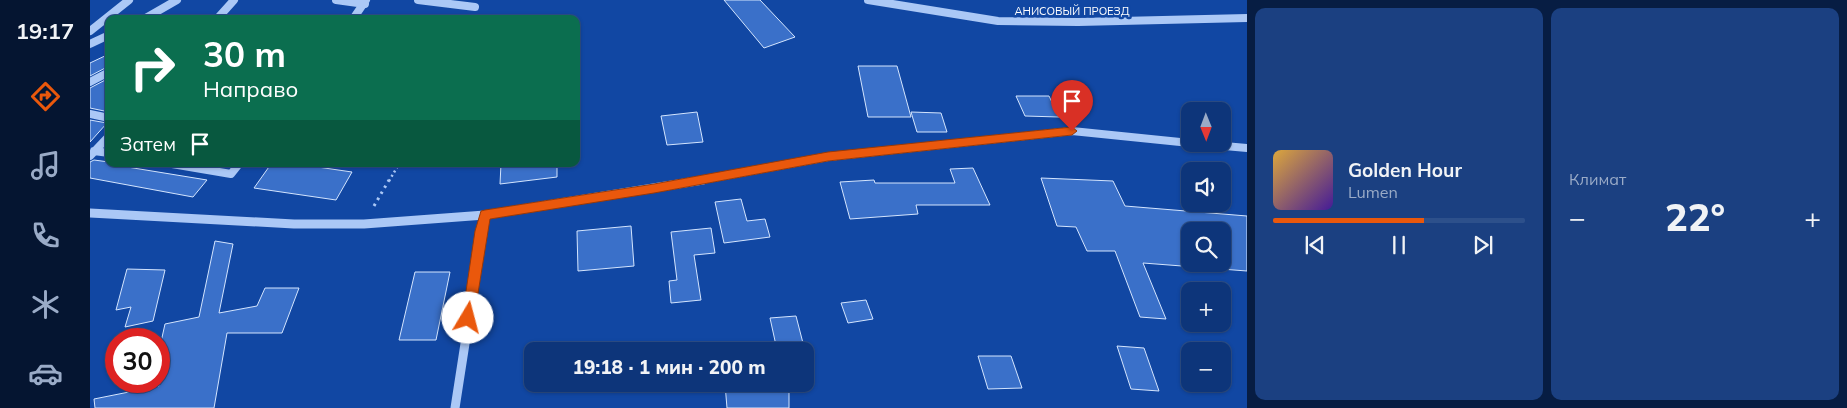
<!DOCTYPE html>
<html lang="ru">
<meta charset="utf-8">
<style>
body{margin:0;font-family:Mulish,sans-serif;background:#1b4081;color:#f1f3f6;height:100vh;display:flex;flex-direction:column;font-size:19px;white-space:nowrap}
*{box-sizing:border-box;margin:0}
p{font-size:16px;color:#9aabc7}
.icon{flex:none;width:28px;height:28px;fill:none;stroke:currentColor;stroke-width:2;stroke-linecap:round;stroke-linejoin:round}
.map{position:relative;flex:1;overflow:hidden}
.details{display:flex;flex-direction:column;gap:8px;padding:8px;background:#071d43;width:600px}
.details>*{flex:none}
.banner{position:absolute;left:15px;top:15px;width:475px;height:152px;border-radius:10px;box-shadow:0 1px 4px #0004,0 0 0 1px #2d508b;background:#0b6e4f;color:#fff;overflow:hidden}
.needle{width:32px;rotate:179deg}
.controls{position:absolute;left:1091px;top:102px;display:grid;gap:10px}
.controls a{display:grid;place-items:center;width:50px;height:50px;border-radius:10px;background:#0d357a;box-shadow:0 1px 4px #0004,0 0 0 1px #2d508b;font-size:25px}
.speed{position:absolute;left:15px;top:328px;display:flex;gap:10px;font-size:25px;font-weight:700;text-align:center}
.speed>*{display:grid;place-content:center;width:65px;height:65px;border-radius:50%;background:#0d357a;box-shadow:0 1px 4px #0004,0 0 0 1px #2d508b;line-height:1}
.speed .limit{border:8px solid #d22;background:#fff;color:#111}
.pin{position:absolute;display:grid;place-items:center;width:42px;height:42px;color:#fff;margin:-51px -21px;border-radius:50% 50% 50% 0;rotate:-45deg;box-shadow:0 0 5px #0007}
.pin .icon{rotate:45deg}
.me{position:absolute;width:55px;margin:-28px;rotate:8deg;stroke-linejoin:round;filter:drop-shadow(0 0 4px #0008)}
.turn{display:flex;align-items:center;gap:18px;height:105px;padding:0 15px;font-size:22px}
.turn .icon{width:65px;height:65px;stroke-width:2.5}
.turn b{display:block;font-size:35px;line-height:42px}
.then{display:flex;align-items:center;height:48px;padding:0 15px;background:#0003;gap:10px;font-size:19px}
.big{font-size:38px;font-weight:800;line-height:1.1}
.details .tile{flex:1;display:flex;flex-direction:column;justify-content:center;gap:8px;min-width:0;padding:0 18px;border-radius:10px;background:#1b4081}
.song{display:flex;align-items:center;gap:15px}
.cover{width:60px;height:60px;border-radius:8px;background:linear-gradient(135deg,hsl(40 70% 55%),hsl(260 70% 35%))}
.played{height:5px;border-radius:2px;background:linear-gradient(90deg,#ea580c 60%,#2d508b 60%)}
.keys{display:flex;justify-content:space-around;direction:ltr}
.heat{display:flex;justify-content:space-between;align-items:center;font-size:28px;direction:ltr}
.details .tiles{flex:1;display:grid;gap:8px;grid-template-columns:repeat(2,1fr)}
.trip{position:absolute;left:434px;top:342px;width:290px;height:50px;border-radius:10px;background:#0d357a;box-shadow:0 1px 4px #0004,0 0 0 1px #2d508b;font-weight:800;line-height:50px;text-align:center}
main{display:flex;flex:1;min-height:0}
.tabs{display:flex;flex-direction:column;width:90px;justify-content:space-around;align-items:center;background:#051531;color:#9aabc7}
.tabs .icon{width:35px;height:35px}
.tabs .on{color:#ea580c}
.tabs b{font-size:22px;color:#f1f3f6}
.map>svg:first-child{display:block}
.building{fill:#3a70c9;stroke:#d4e5fe;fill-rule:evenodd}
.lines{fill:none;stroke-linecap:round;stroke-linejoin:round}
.path-far1{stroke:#abc8f6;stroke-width:2.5;stroke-dasharray:2 3;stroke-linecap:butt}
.path{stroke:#abc8f6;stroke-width:3;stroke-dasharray:2.5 4.5;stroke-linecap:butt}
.minor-far1{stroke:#abc8f6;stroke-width:8}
.minor{stroke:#abc8f6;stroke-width:9}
.route{fill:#ea580c;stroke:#983908}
.labels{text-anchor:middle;stroke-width:5;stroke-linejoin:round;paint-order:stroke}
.far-street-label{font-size:11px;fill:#fff;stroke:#1147a3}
</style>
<main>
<nav class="tabs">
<b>19:17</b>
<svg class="icon on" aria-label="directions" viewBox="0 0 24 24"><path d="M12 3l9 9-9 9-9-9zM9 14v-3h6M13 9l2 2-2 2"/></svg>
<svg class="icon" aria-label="music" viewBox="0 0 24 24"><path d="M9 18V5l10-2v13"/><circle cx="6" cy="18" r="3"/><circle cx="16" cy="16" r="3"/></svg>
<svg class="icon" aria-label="phone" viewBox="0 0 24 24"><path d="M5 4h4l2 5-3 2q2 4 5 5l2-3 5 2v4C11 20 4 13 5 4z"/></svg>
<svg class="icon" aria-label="climate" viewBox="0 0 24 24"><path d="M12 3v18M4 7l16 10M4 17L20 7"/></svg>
<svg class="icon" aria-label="car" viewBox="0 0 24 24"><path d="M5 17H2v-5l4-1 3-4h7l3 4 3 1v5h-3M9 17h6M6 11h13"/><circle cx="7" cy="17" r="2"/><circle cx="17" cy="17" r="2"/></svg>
</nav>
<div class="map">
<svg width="1157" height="408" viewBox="0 0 1157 408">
<rect width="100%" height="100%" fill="#1147a3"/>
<path class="building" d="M 634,0 L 670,0 L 705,37 L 674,48 Z
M 19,54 L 19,66 L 0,76 L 0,63 Z
M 768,66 L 807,66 L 821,117 L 778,117 Z
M 19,78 L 19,112 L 0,108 L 0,88 Z
M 926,96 L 959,96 L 969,117 L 935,116 Z
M 607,112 L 613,142 L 577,145 L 571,116 Z
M 821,112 L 851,113 L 857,132 L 827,132 Z
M 0,120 L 17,123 L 0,142 Z
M 4,160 L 19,162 L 19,164 L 117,180 L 103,197 L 0,178 L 0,162 Z
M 181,164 L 207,164 L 262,172 L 246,200 L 164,188 Z
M 411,164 L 467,164 L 467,177 L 410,184 Z
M 883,168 L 900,205 L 826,205 L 828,214 L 760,219 L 750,182 L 784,180 L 785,183 L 865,183 L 860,169 Z
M 951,178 L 1023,181 L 1035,206 L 1157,216 L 1157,271 L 1053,263 L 1076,319 L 1050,317 L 1025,251 L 997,251 L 986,227 L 967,226 ZM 1100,231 L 1132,231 L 1132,264 L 1100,264 Z
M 651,199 L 657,221 L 675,219 L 680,237 L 634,243 L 625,202 Z
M 541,226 L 544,266 L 488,271 L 487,231 Z
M 621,228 L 625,253 L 604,255 L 611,300 L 581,303 L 579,281 L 587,280 L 581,232 Z
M 125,241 L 143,244 L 129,313 L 167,306 L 175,288 L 209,288 L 192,333 L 137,333 L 124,408 L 5,408 L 4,399 L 69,386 L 69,351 L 75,324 L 109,317 Z
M 37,269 L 75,270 L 63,321 L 35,327 L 41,307 L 26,310 Z
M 325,272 L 360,272 L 346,340 L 309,340 Z
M 776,300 L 783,319 L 758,323 L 751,303 Z
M 706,316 L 714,347 L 687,350 L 680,318 Z
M 1027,346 L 1054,348 L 1069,391 L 1041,389 Z
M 888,356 L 921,356 L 932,388 L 898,389 Z
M 635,384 L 699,384 L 699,408 L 637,408 Z"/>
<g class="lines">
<path class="path-far1" d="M 299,181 L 309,164"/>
<path class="path" d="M 284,206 L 299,180"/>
<path class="minor-far1" d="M 246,0 L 275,4
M 328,0 L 385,7
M 778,0 L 908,21 L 988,22 L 1157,18
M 54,19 L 87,0
M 127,19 L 144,0
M 263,19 L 276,0
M 0,31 L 39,0
M 0,44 L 19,35
M 0,82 L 19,72
M 0,114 L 19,118
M 1112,144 L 1157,148
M 4,151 L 19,153
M 0,156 L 19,136
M 82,164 L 141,174 L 149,164
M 606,181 L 738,157 L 982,131 L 1100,143"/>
<path class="minor" d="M 0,213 L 204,224 L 274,224 L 395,215 L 613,180
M 365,408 L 395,215"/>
</g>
<path class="route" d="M 982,127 L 987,131 L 982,135 L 738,161 L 564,193 L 400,219 L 384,318 L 383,323 L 378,324 L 373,323 L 372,318 L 385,231 L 391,211 L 395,210 L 564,184 L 738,152 Z"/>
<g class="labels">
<g class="far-street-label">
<text x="982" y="15">АНИСОВЫЙ ПРОЕЗД</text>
</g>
</g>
</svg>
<div class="controls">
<a><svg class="needle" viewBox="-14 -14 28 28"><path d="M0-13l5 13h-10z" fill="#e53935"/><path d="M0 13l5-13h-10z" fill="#9aabc7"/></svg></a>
<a><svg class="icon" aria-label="sound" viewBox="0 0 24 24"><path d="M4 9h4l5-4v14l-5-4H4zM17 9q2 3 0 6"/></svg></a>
<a><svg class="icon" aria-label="search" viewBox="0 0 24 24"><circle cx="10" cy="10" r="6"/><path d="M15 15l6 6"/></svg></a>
<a>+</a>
<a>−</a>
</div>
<div class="speed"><div class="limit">30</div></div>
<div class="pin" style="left:982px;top:131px;background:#d93025"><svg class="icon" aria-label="arrive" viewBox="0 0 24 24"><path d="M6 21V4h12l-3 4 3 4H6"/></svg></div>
<svg class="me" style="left:378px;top:318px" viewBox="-20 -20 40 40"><circle r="19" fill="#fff"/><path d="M0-13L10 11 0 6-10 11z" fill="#ea580c"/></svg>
<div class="trip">19:18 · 1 мин · 200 m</div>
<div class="banner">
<div class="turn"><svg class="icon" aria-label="right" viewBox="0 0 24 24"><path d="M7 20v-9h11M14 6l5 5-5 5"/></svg><div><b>30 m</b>Направо</div></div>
<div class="then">Затем<svg class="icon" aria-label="arrive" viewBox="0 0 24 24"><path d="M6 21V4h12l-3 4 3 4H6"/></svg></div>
</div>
</div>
<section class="details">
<div class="tiles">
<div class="tile">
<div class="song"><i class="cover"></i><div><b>Golden Hour</b><p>Lumen</p></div></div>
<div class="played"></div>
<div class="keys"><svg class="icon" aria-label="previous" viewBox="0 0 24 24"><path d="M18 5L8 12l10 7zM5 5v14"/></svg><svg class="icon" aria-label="pause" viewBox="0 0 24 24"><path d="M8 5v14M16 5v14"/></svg><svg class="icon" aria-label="next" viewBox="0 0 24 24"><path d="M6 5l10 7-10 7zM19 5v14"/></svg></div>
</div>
<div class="tile"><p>Климат</p>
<div class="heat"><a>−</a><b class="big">22°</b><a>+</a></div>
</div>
</div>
</section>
</main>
